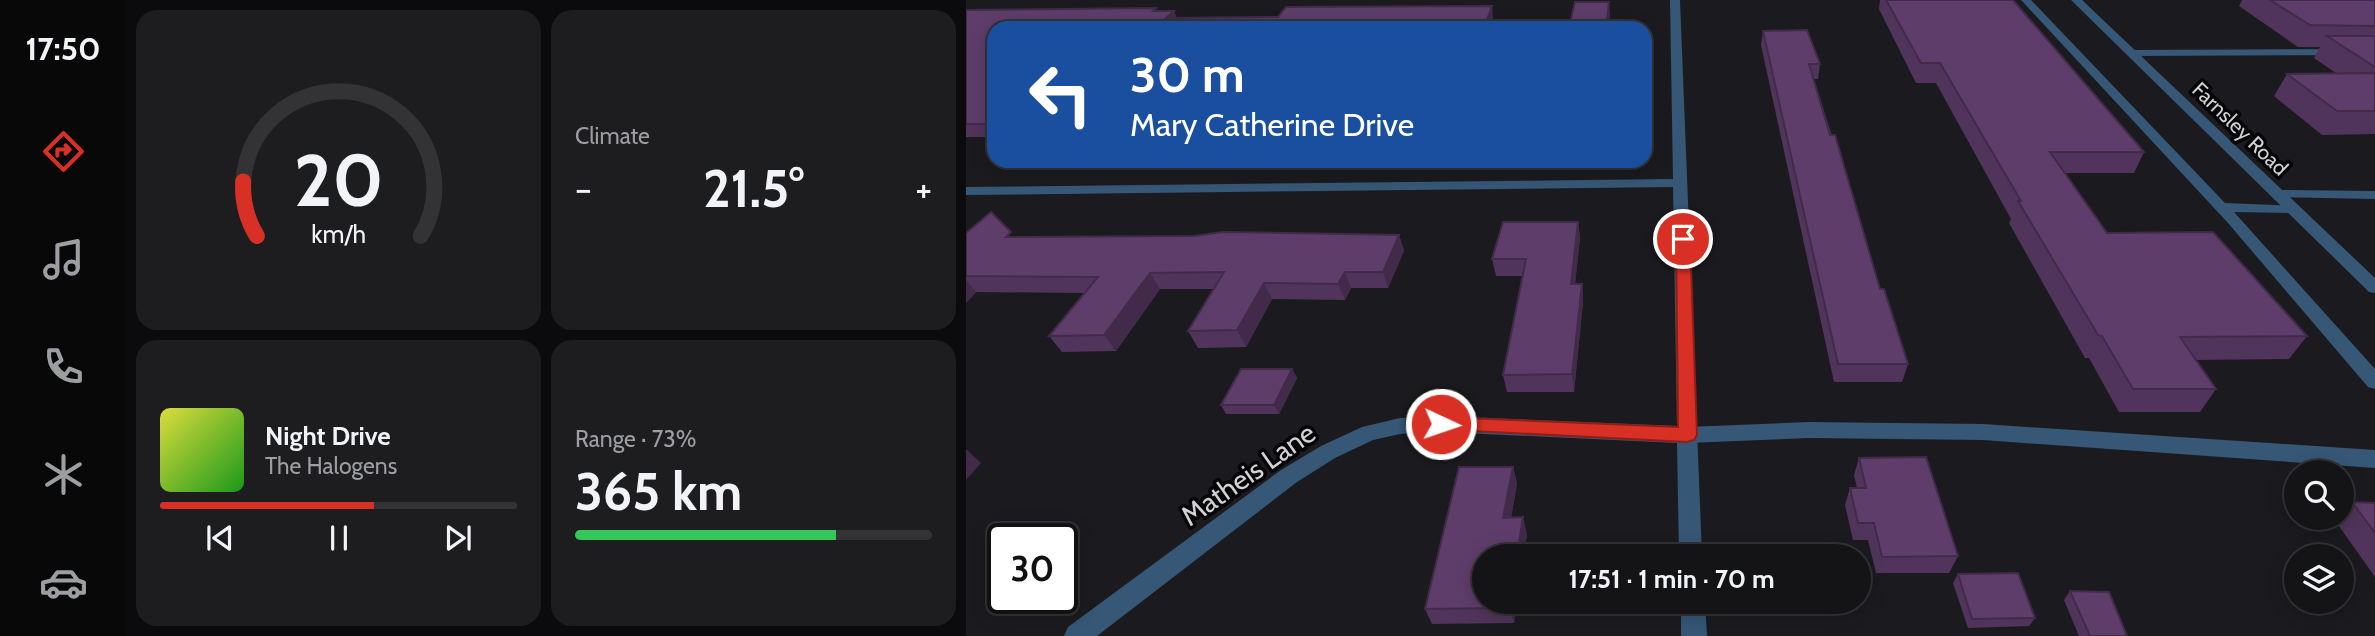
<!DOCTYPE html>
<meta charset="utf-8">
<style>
body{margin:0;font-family:Cabin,sans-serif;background:#1d1d20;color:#f1f3f6;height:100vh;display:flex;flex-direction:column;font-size:26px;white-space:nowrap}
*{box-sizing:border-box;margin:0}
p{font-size:23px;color:#9d9ea1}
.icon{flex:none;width:38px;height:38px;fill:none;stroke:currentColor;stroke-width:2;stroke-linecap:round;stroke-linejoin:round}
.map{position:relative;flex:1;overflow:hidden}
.sheet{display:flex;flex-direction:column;gap:10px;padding:10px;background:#0b0b0d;width:840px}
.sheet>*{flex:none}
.banner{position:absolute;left:21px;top:21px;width:665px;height:147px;border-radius:21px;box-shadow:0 4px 18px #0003,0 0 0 2px #333336;background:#1a4fa0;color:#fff;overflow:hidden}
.buttons{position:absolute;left:1318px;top:460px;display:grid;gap:14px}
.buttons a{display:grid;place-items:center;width:70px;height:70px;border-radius:50%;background:#141417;box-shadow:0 4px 18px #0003,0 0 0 2px #333336;font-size:35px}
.speed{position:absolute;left:21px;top:523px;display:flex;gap:14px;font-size:35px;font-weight:700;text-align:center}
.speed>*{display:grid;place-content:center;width:91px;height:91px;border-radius:50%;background:#141417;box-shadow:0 4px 18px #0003,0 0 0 2px #333336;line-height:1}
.speed .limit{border:4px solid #111;border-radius:10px;background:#fff;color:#111}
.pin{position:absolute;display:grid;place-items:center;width:60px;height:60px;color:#fff;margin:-30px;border:4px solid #fff;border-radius:50%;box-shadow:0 2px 7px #0007}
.me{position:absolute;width:77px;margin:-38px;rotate:93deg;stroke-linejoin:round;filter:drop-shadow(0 0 5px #0008)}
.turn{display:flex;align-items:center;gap:24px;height:147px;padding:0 28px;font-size:32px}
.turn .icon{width:91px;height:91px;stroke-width:2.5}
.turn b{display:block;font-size:49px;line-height:60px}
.big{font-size:52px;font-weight:800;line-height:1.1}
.sheet .widget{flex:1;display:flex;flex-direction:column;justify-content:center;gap:10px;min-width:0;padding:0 24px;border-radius:21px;background:#1d1d20}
.sheet .dial{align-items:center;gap:0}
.dial svg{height:182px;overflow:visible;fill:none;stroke:#333336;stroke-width:7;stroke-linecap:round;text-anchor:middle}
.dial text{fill:#f1f3f6;stroke:none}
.song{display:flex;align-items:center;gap:21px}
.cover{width:84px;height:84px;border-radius:10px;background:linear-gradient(135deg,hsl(60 70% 55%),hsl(120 70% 35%))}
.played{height:7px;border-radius:4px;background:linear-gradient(90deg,#d93025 60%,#333336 60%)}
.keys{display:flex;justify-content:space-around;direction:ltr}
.heat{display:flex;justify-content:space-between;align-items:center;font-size:38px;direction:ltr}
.charge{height:10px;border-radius:5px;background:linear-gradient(90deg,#34c759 73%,#333336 0)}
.sheet .tiles{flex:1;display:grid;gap:10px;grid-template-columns:repeat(2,1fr)}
.trip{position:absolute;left:506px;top:544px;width:399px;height:70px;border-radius:35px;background:#141417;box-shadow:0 4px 18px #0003,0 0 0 2px #333336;font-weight:800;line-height:70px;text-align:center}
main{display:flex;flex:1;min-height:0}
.tabs{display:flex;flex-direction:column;width:126px;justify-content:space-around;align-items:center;background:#080809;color:#9d9ea1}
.tabs .icon{width:49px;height:49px}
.tabs .active{color:#d93025}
.tabs b{font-size:32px;color:#f1f3f6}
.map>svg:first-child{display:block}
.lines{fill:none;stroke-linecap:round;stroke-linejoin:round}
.lane{fill:#365776;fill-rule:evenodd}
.street{fill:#365776;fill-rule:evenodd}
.wall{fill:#51345b}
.shaded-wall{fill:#422b4a}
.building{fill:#5e3d6a;stroke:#422b4a;stroke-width:2}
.route{fill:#d93025;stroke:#8d1f18;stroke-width:2}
.labels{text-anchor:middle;stroke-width:7;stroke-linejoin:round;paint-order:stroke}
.far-street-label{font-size:21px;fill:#d2d2d5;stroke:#060608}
.near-street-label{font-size:28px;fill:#d2d2d5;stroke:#060608}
</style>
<main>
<nav class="tabs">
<b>17:50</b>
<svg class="icon active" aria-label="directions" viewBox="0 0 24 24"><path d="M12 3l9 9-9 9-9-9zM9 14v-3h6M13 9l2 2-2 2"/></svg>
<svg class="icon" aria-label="music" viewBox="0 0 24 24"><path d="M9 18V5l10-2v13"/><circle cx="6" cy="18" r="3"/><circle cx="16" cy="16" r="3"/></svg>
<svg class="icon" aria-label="phone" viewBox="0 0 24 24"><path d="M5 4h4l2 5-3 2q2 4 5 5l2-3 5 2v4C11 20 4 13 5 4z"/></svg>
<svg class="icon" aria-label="climate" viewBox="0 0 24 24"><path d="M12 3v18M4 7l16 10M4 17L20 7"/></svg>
<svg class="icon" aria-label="car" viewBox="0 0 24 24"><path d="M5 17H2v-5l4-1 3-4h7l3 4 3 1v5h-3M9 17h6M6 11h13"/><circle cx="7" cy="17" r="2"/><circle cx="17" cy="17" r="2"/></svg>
</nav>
<section class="sheet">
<div class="tiles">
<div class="widget dial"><svg viewBox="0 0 100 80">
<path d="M14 69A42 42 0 1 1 86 69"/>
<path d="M14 69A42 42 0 0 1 8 45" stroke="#d93025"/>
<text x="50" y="56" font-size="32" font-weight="700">20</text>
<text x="50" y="72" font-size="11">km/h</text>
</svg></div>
<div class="widget"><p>Climate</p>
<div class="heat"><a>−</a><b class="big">21.5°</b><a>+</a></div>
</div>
<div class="widget">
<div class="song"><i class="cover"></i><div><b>Night Drive</b><p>The Halogens</p></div></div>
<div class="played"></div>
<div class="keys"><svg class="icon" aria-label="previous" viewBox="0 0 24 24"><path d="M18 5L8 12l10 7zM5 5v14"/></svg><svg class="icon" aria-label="pause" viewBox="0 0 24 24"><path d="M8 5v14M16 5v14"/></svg><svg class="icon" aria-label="next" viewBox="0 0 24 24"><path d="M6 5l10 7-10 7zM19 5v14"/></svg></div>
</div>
<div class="widget"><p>Range · 73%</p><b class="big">365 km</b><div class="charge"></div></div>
</div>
</section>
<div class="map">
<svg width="1409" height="636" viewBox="0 0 1409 636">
<rect width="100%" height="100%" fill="#1b1b1f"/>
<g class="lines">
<path class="lane" d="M 1055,0 L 1065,0 L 1259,203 L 1332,206 L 1334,209 L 1332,212 L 1327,213 L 1268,212 L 1409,369 L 1409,389 L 1402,387 L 1262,223 Z
M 1409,49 L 1409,55 L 1165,56 L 1159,53 L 1165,50 Z
M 1312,190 L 1409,191 L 1409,199 L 1307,197 L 1305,194 L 1307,191 Z
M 843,422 L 1017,424 L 1409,450 L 1409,468 L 1017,440 L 843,438 L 721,443 L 714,441 L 711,435 L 714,429 L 721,427 Z"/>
<path class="street" d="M 704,0 L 714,0 L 736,556 L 713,556 L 711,443 L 475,432 L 434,434 L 407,440 L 369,458 L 331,482 L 131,636 L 98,636 L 102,627 L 315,470 L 355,446 L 396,427 L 434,418 L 475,416 L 711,426 L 707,187 L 0,195 L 0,187 L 707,179 Z
M 1105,0 L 1116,0 L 1409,278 L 1409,293 L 1403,292 Z
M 715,602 L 739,602 L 741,636 L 715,636 Z"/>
</g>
<path class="wall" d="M 914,0 L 1047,0 L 1178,152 L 1168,173 L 1099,173 L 1141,233 L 1341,336 L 1323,359 L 1230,360 L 1250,389 L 1234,412 L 1153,412 L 1123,358 L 1119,358 L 1043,223 L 1045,219 L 970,83 L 950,83 L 913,9 Z
M 1276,0 L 1409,0 L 1409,134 L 1356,135 L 1308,96 L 1321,74 L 1370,73 L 1348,58 L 1354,47 L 1332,47 L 1273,6 Z
M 0,10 L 208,11 L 210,18 L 527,17 L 524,28 L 28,28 L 28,137 L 0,137 Z
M 797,31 L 854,64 L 852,79 L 848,79 L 914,289 L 942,364 L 936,382 L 868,382 L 795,45 Z
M 612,222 L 614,238 L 609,284 L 616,284 L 617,302 L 608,392 L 541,392 L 537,375 L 557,276 L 530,276 L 526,259 Z
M 0,233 L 48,237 L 433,235 L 438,251 L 422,288 L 385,288 L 379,300 L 306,299 L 280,347 L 232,348 L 222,331 L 248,289 L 194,289 L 150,351 L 96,352 L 83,336 L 118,293 L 10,292 L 0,303 Z
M 326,369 L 331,378 L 313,414 L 260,414 L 255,405 Z
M 893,458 L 992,556 L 983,573 L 910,573 L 902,540 L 887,540 L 879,505 L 884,488 L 891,488 L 888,475 Z
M 547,467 L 551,484 L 545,518 L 561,534 L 558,556 L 518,556 L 551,602 L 548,623 L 466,624 L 459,609 Z
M 1386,502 L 1409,503 L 1409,577 L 1368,519 L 1370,518 L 1376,518 L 1376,512 Z
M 992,574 L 1069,618 L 1063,626 L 1002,628 L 987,583 Z
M 1104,591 L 1161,636 L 1113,636 L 1098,600 Z"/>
<path class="shaded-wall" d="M 643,2 L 644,15 L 643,28 L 640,28 Z
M 526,6 L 527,17 L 524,28 L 518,28 Z
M 208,11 L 213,23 L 200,18 Z
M 612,222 L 614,238 L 607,302 L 605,284 Z
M 433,235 L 438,251 L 422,288 L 417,272 Z
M 379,272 L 385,288 L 379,300 L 372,284 Z
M 184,273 L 194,289 L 150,351 L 138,335 Z
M 0,280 L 10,292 L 0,303 Z
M 298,283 L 306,299 L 280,347 L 271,330 Z
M 616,284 L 617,302 L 608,392 L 606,374 Z
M 326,369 L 331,378 L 313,414 L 308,405 Z
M 0,449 L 15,463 L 0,480 Z
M 547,467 L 551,484 L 542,534 L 537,518 Z
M 557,517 L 561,534 L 558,556 L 551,556 Z
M 544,602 L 551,602 L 548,623 L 543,608 Z"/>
<path class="building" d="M 920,0 L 1047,0 L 1178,152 L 1084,152 L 1141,233 L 1247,232 L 1341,336 L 1214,337 L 1250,389 L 1167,389 L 1136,336 L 1132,335 L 1052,201 L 1055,201 L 974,63 L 955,63 Z
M 1304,0 L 1409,0 L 1409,26 L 1344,25 Z
M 609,2 L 643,2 L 640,28 L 603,28 Z
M 526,6 L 518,28 L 28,28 L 28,124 L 0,124 L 0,10 L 190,8 L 187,11 L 208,11 L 200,18 L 312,17 L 320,7 Z
M 841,30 L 854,64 L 843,64 L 864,135 L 869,135 L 914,289 L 918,289 L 942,364 L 872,364 L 797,31 Z
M 1361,36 L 1409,36 L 1409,67 Z
M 1409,73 L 1409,111 L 1371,111 L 1321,74 Z
M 25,212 L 45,232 L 40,237 L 228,236 L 257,232 L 433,235 L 417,272 L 379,272 L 372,284 L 298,283 L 271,330 L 222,331 L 258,272 L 184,273 L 138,335 L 83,336 L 132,277 L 0,276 L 0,233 Z
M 537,222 L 612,222 L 605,284 L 616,284 L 606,374 L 537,375 L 560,259 L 526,259 Z
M 275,369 L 326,369 L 308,405 L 255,405 Z
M 960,457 L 992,556 L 916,557 L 908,523 L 892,523 L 884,488 L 900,488 L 893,458 Z
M 493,467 L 547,467 L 537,518 L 557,517 L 551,556 L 518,556 L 518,602 L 544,602 L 543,608 L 459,609 Z
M 1386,502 L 1409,503 L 1409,533 Z
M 1052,573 L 1069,618 L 1006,619 L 992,574 Z
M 1104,591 L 1143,592 L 1161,636 L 1124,636 Z"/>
<path class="route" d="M 717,235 L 724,239 L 731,435 L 728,440 L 721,442 L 468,429 L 466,424 L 468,419 L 475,417 L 712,427 L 710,239 Z"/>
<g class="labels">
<g class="far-street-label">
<text transform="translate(1274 129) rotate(44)" y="7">Farnsley Road</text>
</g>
<g class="near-street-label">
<text transform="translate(282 474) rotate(-35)" y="10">Matheis Lane</text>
</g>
</g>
</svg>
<div class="buttons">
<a><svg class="icon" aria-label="search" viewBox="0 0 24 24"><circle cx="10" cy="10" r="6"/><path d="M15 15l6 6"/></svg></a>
<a><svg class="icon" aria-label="layers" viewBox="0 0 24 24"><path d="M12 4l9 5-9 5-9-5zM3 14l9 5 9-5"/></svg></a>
</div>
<div class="speed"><div class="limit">30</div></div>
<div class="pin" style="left:717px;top:239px;background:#d93025"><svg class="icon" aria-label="arrive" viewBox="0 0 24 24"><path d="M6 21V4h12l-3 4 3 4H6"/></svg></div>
<svg class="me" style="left:475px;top:424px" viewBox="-20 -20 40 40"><circle r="17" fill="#d93025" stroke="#fff" stroke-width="3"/><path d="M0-11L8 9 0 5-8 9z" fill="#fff"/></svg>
<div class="trip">17:51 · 1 min · 70 m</div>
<div class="banner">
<div class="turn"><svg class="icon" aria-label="left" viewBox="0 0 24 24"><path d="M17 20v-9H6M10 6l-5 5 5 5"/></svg><div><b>30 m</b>Mary Catherine Drive</div></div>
</div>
</div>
</main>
